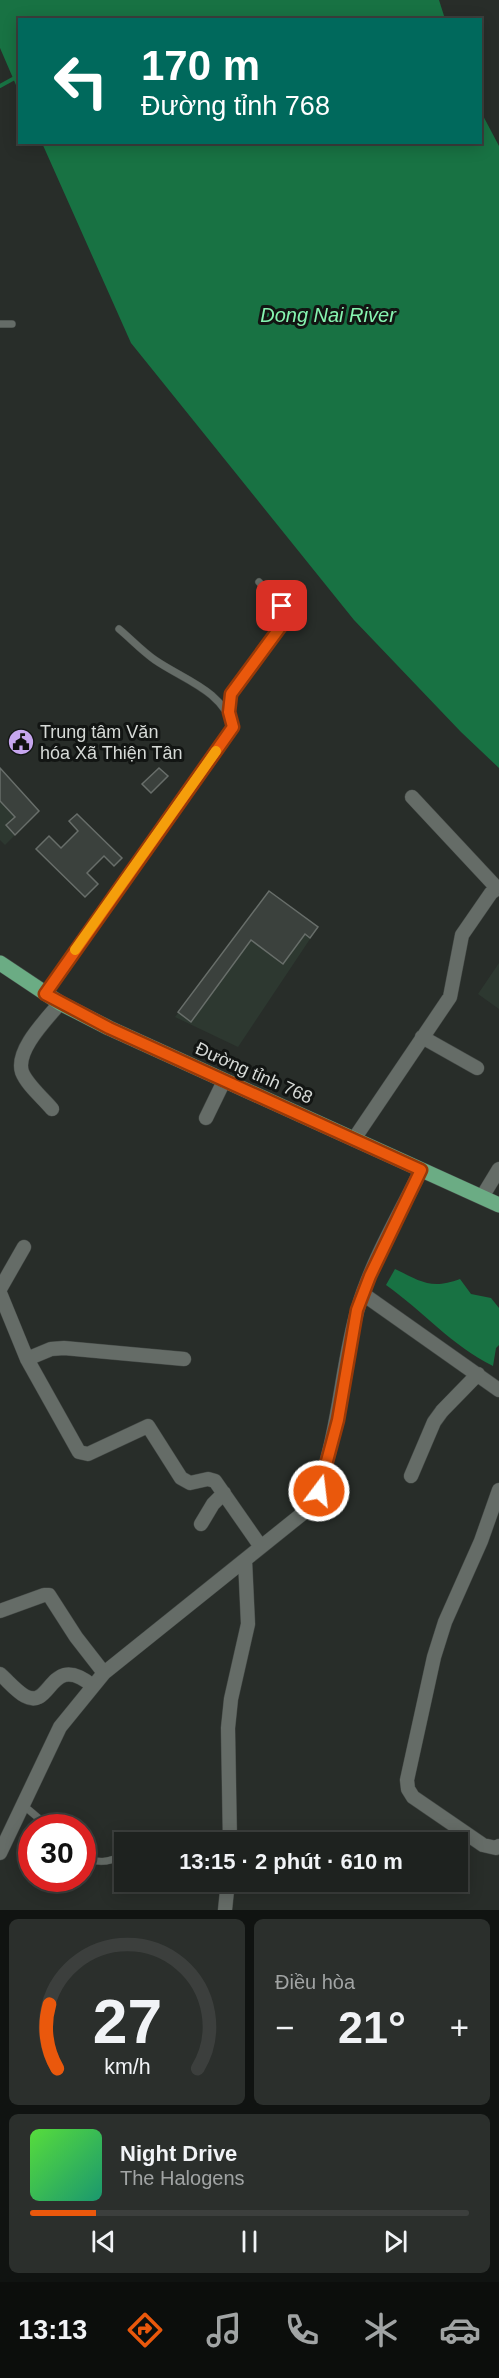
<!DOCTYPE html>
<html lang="vi">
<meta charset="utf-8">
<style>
body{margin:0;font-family:Helvetica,sans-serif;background:#2b2f2c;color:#f1f3f6;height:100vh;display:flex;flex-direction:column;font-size:22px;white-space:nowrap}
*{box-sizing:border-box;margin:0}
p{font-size:20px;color:#a1a4a4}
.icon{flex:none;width:33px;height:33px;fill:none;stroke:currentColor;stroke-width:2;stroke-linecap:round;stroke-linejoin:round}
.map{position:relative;height:1910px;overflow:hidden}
.panel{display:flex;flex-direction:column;gap:9px;padding:9px;background:#101311;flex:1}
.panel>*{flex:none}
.guide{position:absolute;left:18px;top:18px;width:464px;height:126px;border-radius:0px;box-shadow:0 3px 15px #0003,0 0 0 2px #3c3f3d;background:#00695c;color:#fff;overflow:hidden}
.speed{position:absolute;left:18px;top:1814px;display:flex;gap:12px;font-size:30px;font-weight:700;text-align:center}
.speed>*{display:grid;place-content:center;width:78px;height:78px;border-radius:50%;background:#1e221f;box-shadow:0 3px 15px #0003,0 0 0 2px #3c3f3d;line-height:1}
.speed .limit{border:9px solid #d22;background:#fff;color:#111}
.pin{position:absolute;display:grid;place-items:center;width:51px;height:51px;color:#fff;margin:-26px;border-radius:12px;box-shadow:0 3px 9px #0006}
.me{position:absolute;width:66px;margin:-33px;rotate:15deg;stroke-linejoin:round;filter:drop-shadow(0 0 4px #0008)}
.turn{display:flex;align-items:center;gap:21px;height:126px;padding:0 24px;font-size:27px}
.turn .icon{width:78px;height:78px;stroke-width:2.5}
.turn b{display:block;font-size:42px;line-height:51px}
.big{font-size:45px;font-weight:700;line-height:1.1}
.panel .widget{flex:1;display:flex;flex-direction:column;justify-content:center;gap:9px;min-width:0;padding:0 21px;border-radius:9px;background:#2b2f2c}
.panel .dial{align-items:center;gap:0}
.dial svg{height:156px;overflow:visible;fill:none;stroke:#3c3f3d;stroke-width:7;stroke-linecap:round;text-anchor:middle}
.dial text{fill:#f1f3f6;stroke:none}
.song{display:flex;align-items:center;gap:18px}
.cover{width:72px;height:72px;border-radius:9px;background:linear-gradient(135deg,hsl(110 70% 55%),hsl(160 70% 35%))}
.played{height:6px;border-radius:3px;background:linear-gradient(90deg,#ea580c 15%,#3c3f3d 15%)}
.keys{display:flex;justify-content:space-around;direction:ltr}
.heat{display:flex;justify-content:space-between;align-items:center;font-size:33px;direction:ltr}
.panel .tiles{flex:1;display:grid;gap:9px;grid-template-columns:1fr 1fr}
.widget:last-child{grid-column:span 2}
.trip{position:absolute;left:114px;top:1832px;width:354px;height:60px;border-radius:0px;background:#1e221f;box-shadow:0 3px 15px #0003,0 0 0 2px #3c3f3d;font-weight:700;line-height:60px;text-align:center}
.tab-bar{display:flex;height:96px;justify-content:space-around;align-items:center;background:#0c0e0c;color:#a1a4a4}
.tab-bar .icon{width:42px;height:42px}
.tab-bar .selected{color:#ea580c}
.tab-bar b{font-size:27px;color:#f1f3f6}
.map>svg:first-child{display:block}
.built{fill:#2d3830}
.water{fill:#187243}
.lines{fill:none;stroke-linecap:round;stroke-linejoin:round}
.stream{stroke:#187243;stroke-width:4}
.building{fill:#3b413d;stroke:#686e6a;stroke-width:1.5}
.lane-casing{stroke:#434845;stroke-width:8}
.street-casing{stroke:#434845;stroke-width:15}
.primary-casing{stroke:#434845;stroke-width:16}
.lane{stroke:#656c67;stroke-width:7}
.street{stroke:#656c67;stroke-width:14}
.primary{stroke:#6bac84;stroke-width:15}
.route-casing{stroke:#983908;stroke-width:15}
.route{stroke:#ea580c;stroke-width:10}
.slow{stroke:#f59e0b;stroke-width:10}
.labels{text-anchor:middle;stroke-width:6;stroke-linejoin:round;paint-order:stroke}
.poi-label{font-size:18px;fill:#d6dad7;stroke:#121513;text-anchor:start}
.street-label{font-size:18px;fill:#d6dad7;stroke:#121513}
.water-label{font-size:20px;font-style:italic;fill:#87f5b1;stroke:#121513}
</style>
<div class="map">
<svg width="499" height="1910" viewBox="0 0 499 1910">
<rect width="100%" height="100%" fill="#282d29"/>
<path class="built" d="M 0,769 L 39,811 L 5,845 L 0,840 Z
M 269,891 L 318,927 L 238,1047 L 175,1017 Z
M 499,963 L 499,1009 L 478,994 Z"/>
<path class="water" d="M 0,0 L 439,0 L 445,19 L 20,20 L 19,92 L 0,48 Z
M 480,110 L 499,146 L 499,768 L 461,732 L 354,620 L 131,343 L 42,143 L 480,142 Z
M 395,1269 C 420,1281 431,1290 460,1279 L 471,1294 L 491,1298 L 499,1308 L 499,1345 L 496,1348 L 493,1366 C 452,1346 423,1311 386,1285 Z"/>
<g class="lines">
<path class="stream" d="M 0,86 L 20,75"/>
</g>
<path class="building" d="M 0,768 L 39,811 L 15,835 L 6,825 L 15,817 L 0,801 Z
M 159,768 L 168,776 L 151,793 L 142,784 Z
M 77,814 L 122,858 L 114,866 L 104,856 L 87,873 L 98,884 L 85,897 L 36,849 L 49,836 L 61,848 L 78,831 L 69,821 Z
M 269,891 L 318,927 L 310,938 L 305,934 L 283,964 L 251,940 L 191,1022 L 178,1012 Z"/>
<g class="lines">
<g class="lane-casing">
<path id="lane" d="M 0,324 L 12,324
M 229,712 L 231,694 L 281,626 L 285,617 L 282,606 L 259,582
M 45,994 L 233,727 C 222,690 184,680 155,660 C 142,651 131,639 119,629
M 23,1805 L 49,1827
M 82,1855 C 96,1865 110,1862 124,1855"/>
</g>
<g class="street-casing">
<path id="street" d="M 412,797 L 496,887
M 422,1037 L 477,1068
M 52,1109 C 43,1098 27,1085 22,1072 C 15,1050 47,1019 60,1003
M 206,1118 L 224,1081
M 354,1139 L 450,997 L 462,935 L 491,893 L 499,887
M 482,1197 L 499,1169
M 0,1289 L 24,1247
M 0,1293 L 27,1359 L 79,1452 L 88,1454 L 148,1426 L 181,1478 L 190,1483 L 208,1479 L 215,1481 L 261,1547
M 363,1294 L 499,1390
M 27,1359 L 51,1349 L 64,1348 L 184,1359
M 411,1476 L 434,1422 L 442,1411 L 478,1374
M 499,1490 L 481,1541 L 445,1622 L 434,1657 L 407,1780 L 408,1789 L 413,1797 L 483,1845 L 496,1848 L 499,1846
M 201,1524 L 213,1504 L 224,1493
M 0,1611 L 44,1595 L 49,1595 L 76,1637 L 104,1673
M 0,1674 C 8,1681 16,1691 25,1696 C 52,1711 49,1650 93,1686
M 230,1842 L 228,1728 L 231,1699 L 248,1624 L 245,1560
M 0,1853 L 60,1727 L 104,1673 L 302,1514 C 317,1496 322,1479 328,1456 C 341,1407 344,1356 358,1308 C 372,1260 400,1214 421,1170
M 225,1910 L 228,1881"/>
</g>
<g class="primary-casing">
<path id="primary" d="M 0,963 L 60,1003 L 109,1028 L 499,1205"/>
</g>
<use href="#lane" class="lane"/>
<use href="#street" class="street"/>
<use href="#primary" class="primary"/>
</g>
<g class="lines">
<g class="route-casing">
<path id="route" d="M 282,606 L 285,611 L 284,622 L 231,694 L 229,712 L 233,727 L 45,994 L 109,1028 L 421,1170 L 370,1276 L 357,1310 L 338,1420 L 319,1491"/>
</g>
<use href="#route" class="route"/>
<path class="slow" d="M 75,950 L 216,751"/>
</g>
<defs>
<g id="civic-disc" transform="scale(1.35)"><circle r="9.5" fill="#c7a6ef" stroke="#121513"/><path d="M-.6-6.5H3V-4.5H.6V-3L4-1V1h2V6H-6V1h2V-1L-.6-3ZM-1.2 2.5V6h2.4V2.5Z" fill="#111"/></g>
</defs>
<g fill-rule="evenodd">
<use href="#civic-disc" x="21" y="742"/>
</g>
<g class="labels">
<g class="poi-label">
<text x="40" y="738">Trung tâm Văn<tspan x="40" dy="21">hóa Xã Thiện Tân</tspan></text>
</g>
<g class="street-label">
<text transform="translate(254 1073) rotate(24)" y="6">Đường tỉnh 768</text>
</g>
<g class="water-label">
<text x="328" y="322">Dong Nai River</text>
</g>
</g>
</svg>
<div class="speed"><div class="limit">30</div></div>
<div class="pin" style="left:282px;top:606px;background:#d93025"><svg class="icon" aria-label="arrive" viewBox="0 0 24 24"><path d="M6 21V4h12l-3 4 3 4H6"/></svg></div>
<svg class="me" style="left:319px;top:1491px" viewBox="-20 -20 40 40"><circle r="17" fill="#ea580c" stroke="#fff" stroke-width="3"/><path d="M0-11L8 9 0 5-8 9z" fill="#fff"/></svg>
<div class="trip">13:15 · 2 phút · 610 m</div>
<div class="guide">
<div class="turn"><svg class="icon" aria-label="left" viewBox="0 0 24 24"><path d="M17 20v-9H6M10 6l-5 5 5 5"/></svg><div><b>170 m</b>Đường tỉnh 768</div></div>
</div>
</div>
<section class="panel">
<div class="tiles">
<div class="widget dial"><svg viewBox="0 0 100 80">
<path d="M14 69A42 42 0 1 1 86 69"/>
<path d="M14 69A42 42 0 0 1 10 36" stroke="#ea580c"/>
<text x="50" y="56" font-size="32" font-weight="700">27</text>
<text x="50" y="72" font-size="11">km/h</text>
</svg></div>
<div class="widget"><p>Điều hòa</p>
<div class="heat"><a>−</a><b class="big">21°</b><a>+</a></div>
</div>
<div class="widget">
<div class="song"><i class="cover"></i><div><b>Night Drive</b><p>The Halogens</p></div></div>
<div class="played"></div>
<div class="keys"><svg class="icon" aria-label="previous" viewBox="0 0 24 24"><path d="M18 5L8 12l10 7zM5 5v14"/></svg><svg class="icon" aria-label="pause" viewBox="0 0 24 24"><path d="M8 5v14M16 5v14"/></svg><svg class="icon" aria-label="next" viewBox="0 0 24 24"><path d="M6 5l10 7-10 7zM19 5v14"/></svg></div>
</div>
</div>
</section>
<nav class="tab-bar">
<b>13:13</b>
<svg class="icon selected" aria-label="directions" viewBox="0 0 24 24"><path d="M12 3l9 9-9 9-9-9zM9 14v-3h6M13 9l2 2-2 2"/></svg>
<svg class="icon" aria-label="music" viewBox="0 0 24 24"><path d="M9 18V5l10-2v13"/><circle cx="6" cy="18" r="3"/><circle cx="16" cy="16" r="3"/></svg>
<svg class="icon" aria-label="phone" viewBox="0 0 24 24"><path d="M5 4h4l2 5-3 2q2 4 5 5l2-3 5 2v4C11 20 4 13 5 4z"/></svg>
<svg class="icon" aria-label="climate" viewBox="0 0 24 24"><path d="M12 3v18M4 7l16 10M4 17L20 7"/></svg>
<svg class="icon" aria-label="car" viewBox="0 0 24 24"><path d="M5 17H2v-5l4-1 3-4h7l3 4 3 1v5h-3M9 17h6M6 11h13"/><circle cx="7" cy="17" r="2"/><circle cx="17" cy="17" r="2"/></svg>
</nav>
